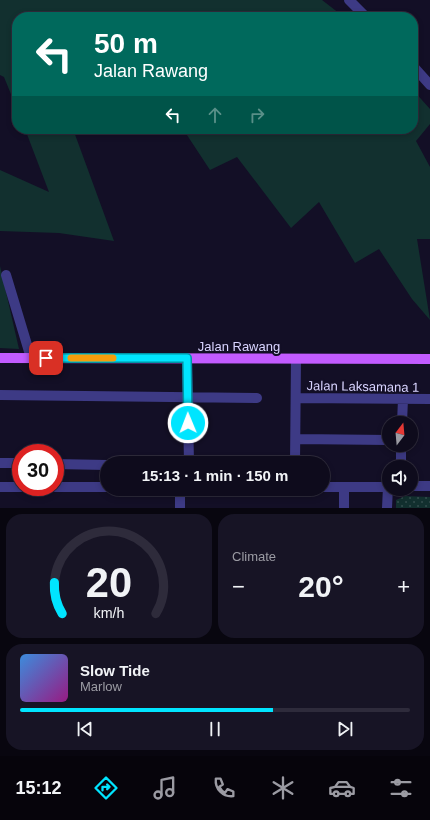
<!DOCTYPE html>
<meta charset="utf-8">
<style>
body{margin:0;font-family:Helvetica,sans-serif;background:#171425;color:#f1f3f6;height:100vh;display:flex;flex-direction:column;font-size:15px;white-space:nowrap}
*{box-sizing:border-box;margin:0}
p{font-size:13px;color:#9b9ba3}
.icon{flex:none;width:22px;height:22px;fill:none;stroke:currentColor;stroke-width:2;stroke-linecap:round;stroke-linejoin:round}
.map{position:relative;height:508px;overflow:hidden}
.drawer{display:flex;flex-direction:column;gap:6px;padding:6px;background:#08060f;flex:1}
.drawer>*{flex:none}
.hud{position:absolute;left:12px;top:12px;width:406px;height:122px;border-radius:16px;box-shadow:0 2px 6px #0003,0 0 0 1px #2e2b3b;background:#00695c;color:#fff;overflow:hidden}
.needle{width:26px;rotate:16deg}
.buttons{position:absolute;left:382px;top:416px;display:grid;gap:8px}
.buttons a{display:grid;place-items:center;width:36px;height:36px;border-radius:50%;background:#0e0b1c;box-shadow:0 2px 6px #0003,0 0 0 1px #2e2b3b;font-size:20px}
.speed{position:absolute;left:12px;top:444px;display:flex;gap:8px;font-size:20px;font-weight:700;text-align:center}
.speed>*{display:grid;place-content:center;width:52px;height:52px;border-radius:50%;background:#0e0b1c;box-shadow:0 2px 6px #0003,0 0 0 1px #2e2b3b;line-height:1}
.speed .limit{border:6px solid #d22;background:#fff;color:#111}
.pin{position:absolute;display:grid;place-items:center;width:34px;height:34px;color:#fff;margin:-17px;border-radius:8px;box-shadow:0 2px 6px #0006}
.me{position:absolute;width:44px;margin:-22px;rotate:359deg;stroke-linejoin:round;filter:drop-shadow(0 0 3px #0008)}
.turn{display:flex;align-items:center;gap:14px;height:84px;padding:0 16px;font-size:18px}
.turn .icon{width:52px;height:52px;stroke-width:2.5}
.turn b{display:block;font-size:28px;line-height:34px}
.lanes{display:flex;align-items:center;height:38px;padding:0 16px;background:#0003;justify-content:center;gap:20px;direction:ltr}
.lanes .off{opacity:.35}
.big{font-size:30px;font-weight:600;line-height:1.1}
.drawer .tile{flex:1;display:flex;flex-direction:column;justify-content:center;gap:6px;min-width:0;padding:0 14px;border-radius:16px;background:#171425}
.drawer .dial{align-items:center;gap:0}
.dial svg{height:104px;overflow:visible;fill:none;stroke:#2e2b3b;stroke-width:7;stroke-linecap:round;text-anchor:middle}
.dial text{fill:#f1f3f6;stroke:none}
.song{display:flex;align-items:center;gap:12px}
.cover{width:48px;height:48px;border-radius:6px;background:linear-gradient(135deg,hsl(210 70% 55%),hsl(310 70% 35%))}
.played{height:4px;border-radius:2px;background:linear-gradient(90deg,#00e5ff 65%,#2e2b3b 65%)}
.keys{display:flex;justify-content:space-around;direction:ltr}
.heat{display:flex;justify-content:space-between;align-items:center;font-size:22px;direction:ltr}
.drawer .tiles{flex:1;display:grid;gap:6px;grid-template-columns:1fr 1fr}
.tile:last-child{grid-column:span 2}
.trip{position:absolute;left:100px;top:456px;width:230px;height:40px;border-radius:20px;background:#0e0b1c;box-shadow:0 2px 6px #0003,0 0 0 1px #2e2b3b;font-weight:600;line-height:40px;text-align:center}
.tabs{display:flex;height:64px;justify-content:space-around;align-items:center;background:#06040b;color:#9b9ba3}
.tabs .icon{width:28px;height:28px}
.tabs .active{color:#00e5ff}
.tabs b{font-size:18px;color:#f1f3f6}
.map>svg:first-child{display:block}
.green{fill:#12302f}
.park{fill:url(#park-dots)}
.lines{fill:none;stroke-linecap:round;stroke-linejoin:round}
.minor{stroke:#3d3a85;stroke-width:10}
.major{stroke:#c25bff;stroke-width:10}
.route-casing{stroke:#0095a6;stroke-width:10}
.route{stroke:#00e5ff;stroke-width:7}
.slow{stroke:#f59e0b;stroke-width:7}
.labels{text-anchor:middle;stroke-width:4;stroke-linejoin:round;paint-order:stroke}
.street-label{font-size:13px;fill:#d9d4ff;stroke:#130f26}
</style>
<div class="map">
<svg width="430" height="508" viewBox="0 0 430 508">
<defs>
<pattern id="park-dots" width="8" height="8" patternUnits="userSpaceOnUse"><rect width="8" height="8" fill="#12302f"/><path d="M2 2h.1M6 6h.1" fill="none" stroke="#344d4e" stroke-width="1.8" stroke-linecap="round"/></pattern>
</defs>
<rect width="100%" height="100%" fill="#130f26"/>
<path class="green" d="M 0,0 L 322,0 L 344,17 L 17,17 L 17,109 L 4,77 L 0,75 Z
M 413,90 L 430,109 L 430,124 L 416,141 L 430,167 L 430,239 L 417,239 L 430,320 L 412,299 L 379,249 L 355,263 L 319,202 L 291,228 L 237,157 L 210,170 L 183,129 L 413,129 Z
M 25,129 L 73,129 L 114,241 L 59,233 L 0,231 L 0,170 L 49,192 Z
M 0,266 L 19,349 L 0,348 Z"/>
<path class="park" d="M 405,496 L 430,497 L 430,508 L 396,508 L 396,500 Z"/>
<g class="lines">
<path class="minor" d="M 349,0 L 366,17
M 413,66 L 430,85
M 6,275 L 31,358
M 187,358 L 189,463
M 0,395 L 257,398
M 296,398 L 430,399
M 402,423 L 403,399
M 296,439 L 389,440
M 0,463 L 21,463
M 295,463 L 296,359
M 55,464 L 107,465
M 401,467 L 401,445
M 411,486 L 430,486
M 0,487 L 21,487
M 55,487 L 107,487
M 323,487 L 389,487
M 180,508 L 180,489
M 344,508 L 344,487
M 387,508 L 388,487"/>
<path class="major" d="M 0,358 L 430,359"/>
</g>
<g class="lines">
<g class="route-casing">
<path id="route" d="M 46,358 L 187,358 L 188,423"/>
</g>
<use href="#route" class="route"/>
<path class="slow" d="M 71,358 L 113,358"/>
</g>
<g class="labels">
<g class="street-label">
<text x="239" y="351">Jalan Rawang</text>
<text transform="translate(363 386) rotate(1)" y="5">Jalan Laksamana 1</text>
</g>
</g>
</svg>
<div class="buttons">
<a><svg class="needle" viewBox="-14 -14 28 28"><path d="M0-13l5 13h-10z" fill="#e53935"/><path d="M0 13l5-13h-10z" fill="#9b9ba3"/></svg></a>
<a><svg class="icon" aria-label="sound" viewBox="0 0 24 24"><path d="M4 9h4l5-4v14l-5-4H4zM17 9q2 3 0 6"/></svg></a>
</div>
<div class="speed"><div class="limit">30</div></div>
<div class="pin" style="left:46px;top:358px;background:#d93025"><svg class="icon" aria-label="arrive" viewBox="0 0 24 24"><path d="M6 21V4h12l-3 4 3 4H6"/></svg></div>
<svg class="me" style="left:188px;top:423px" viewBox="-20 -20 40 40"><circle r="17" fill="#00e5ff" stroke="#fff" stroke-width="3"/><path d="M0-11L8 9 0 5-8 9z" fill="#fff"/></svg>
<div class="trip">15:13 · 1 min · 150 m</div>
<div class="hud">
<div class="turn"><svg class="icon" aria-label="left" viewBox="0 0 24 24"><path d="M17 20v-9H6M10 6l-5 5 5 5"/></svg><div><b>50 m</b>Jalan Rawang</div></div>
<div class="lanes"><svg class="icon" aria-label="left" viewBox="0 0 24 24"><path d="M17 20v-9H6M10 6l-5 5 5 5"/></svg><svg class="icon off" aria-label="ahead" viewBox="0 0 24 24"><path d="M12 20V5M6 11l6-6 6 6"/></svg><svg class="icon off" aria-label="right" viewBox="0 0 24 24"><path d="M7 20v-9h11M14 6l5 5-5 5"/></svg></div>
</div>
</div>
<section class="drawer">
<div class="tiles">
<div class="tile dial"><svg viewBox="0 0 100 80">
<path d="M14 69A42 42 0 1 1 86 69"/>
<path d="M14 69A42 42 0 0 1 8 45" stroke="#00e5ff"/>
<text x="50" y="56" font-size="32" font-weight="700">20</text>
<text x="50" y="72" font-size="11">km/h</text>
</svg></div>
<div class="tile"><p>Climate</p>
<div class="heat"><a>−</a><b class="big">20°</b><a>+</a></div>
</div>
<div class="tile">
<div class="song"><i class="cover"></i><div><b>Slow Tide</b><p>Marlow</p></div></div>
<div class="played"></div>
<div class="keys"><svg class="icon" aria-label="previous" viewBox="0 0 24 24"><path d="M18 5L8 12l10 7zM5 5v14"/></svg><svg class="icon" aria-label="pause" viewBox="0 0 24 24"><path d="M8 5v14M16 5v14"/></svg><svg class="icon" aria-label="next" viewBox="0 0 24 24"><path d="M6 5l10 7-10 7zM19 5v14"/></svg></div>
</div>
</div>
</section>
<nav class="tabs">
<b>15:12</b>
<svg class="icon active" aria-label="directions" viewBox="0 0 24 24"><path d="M12 3l9 9-9 9-9-9zM9 14v-3h6M13 9l2 2-2 2"/></svg>
<svg class="icon" aria-label="music" viewBox="0 0 24 24"><path d="M9 18V5l10-2v13"/><circle cx="6" cy="18" r="3"/><circle cx="16" cy="16" r="3"/></svg>
<svg class="icon" aria-label="phone" viewBox="0 0 24 24"><path d="M5 4h4l2 5-3 2q2 4 5 5l2-3 5 2v4C11 20 4 13 5 4z"/></svg>
<svg class="icon" aria-label="climate" viewBox="0 0 24 24"><path d="M12 3v18M4 7l16 10M4 17L20 7"/></svg>
<svg class="icon" aria-label="car" viewBox="0 0 24 24"><path d="M5 17H2v-5l4-1 3-4h7l3 4 3 1v5h-3M9 17h6M6 11h13"/><circle cx="7" cy="17" r="2"/><circle cx="17" cy="17" r="2"/></svg>
<svg class="icon" aria-label="filters" viewBox="0 0 24 24"><path d="M4 7h16M4 17h16"/><circle cx="9" cy="7" r="2"/><circle cx="15" cy="17" r="2"/></svg>
</nav>
